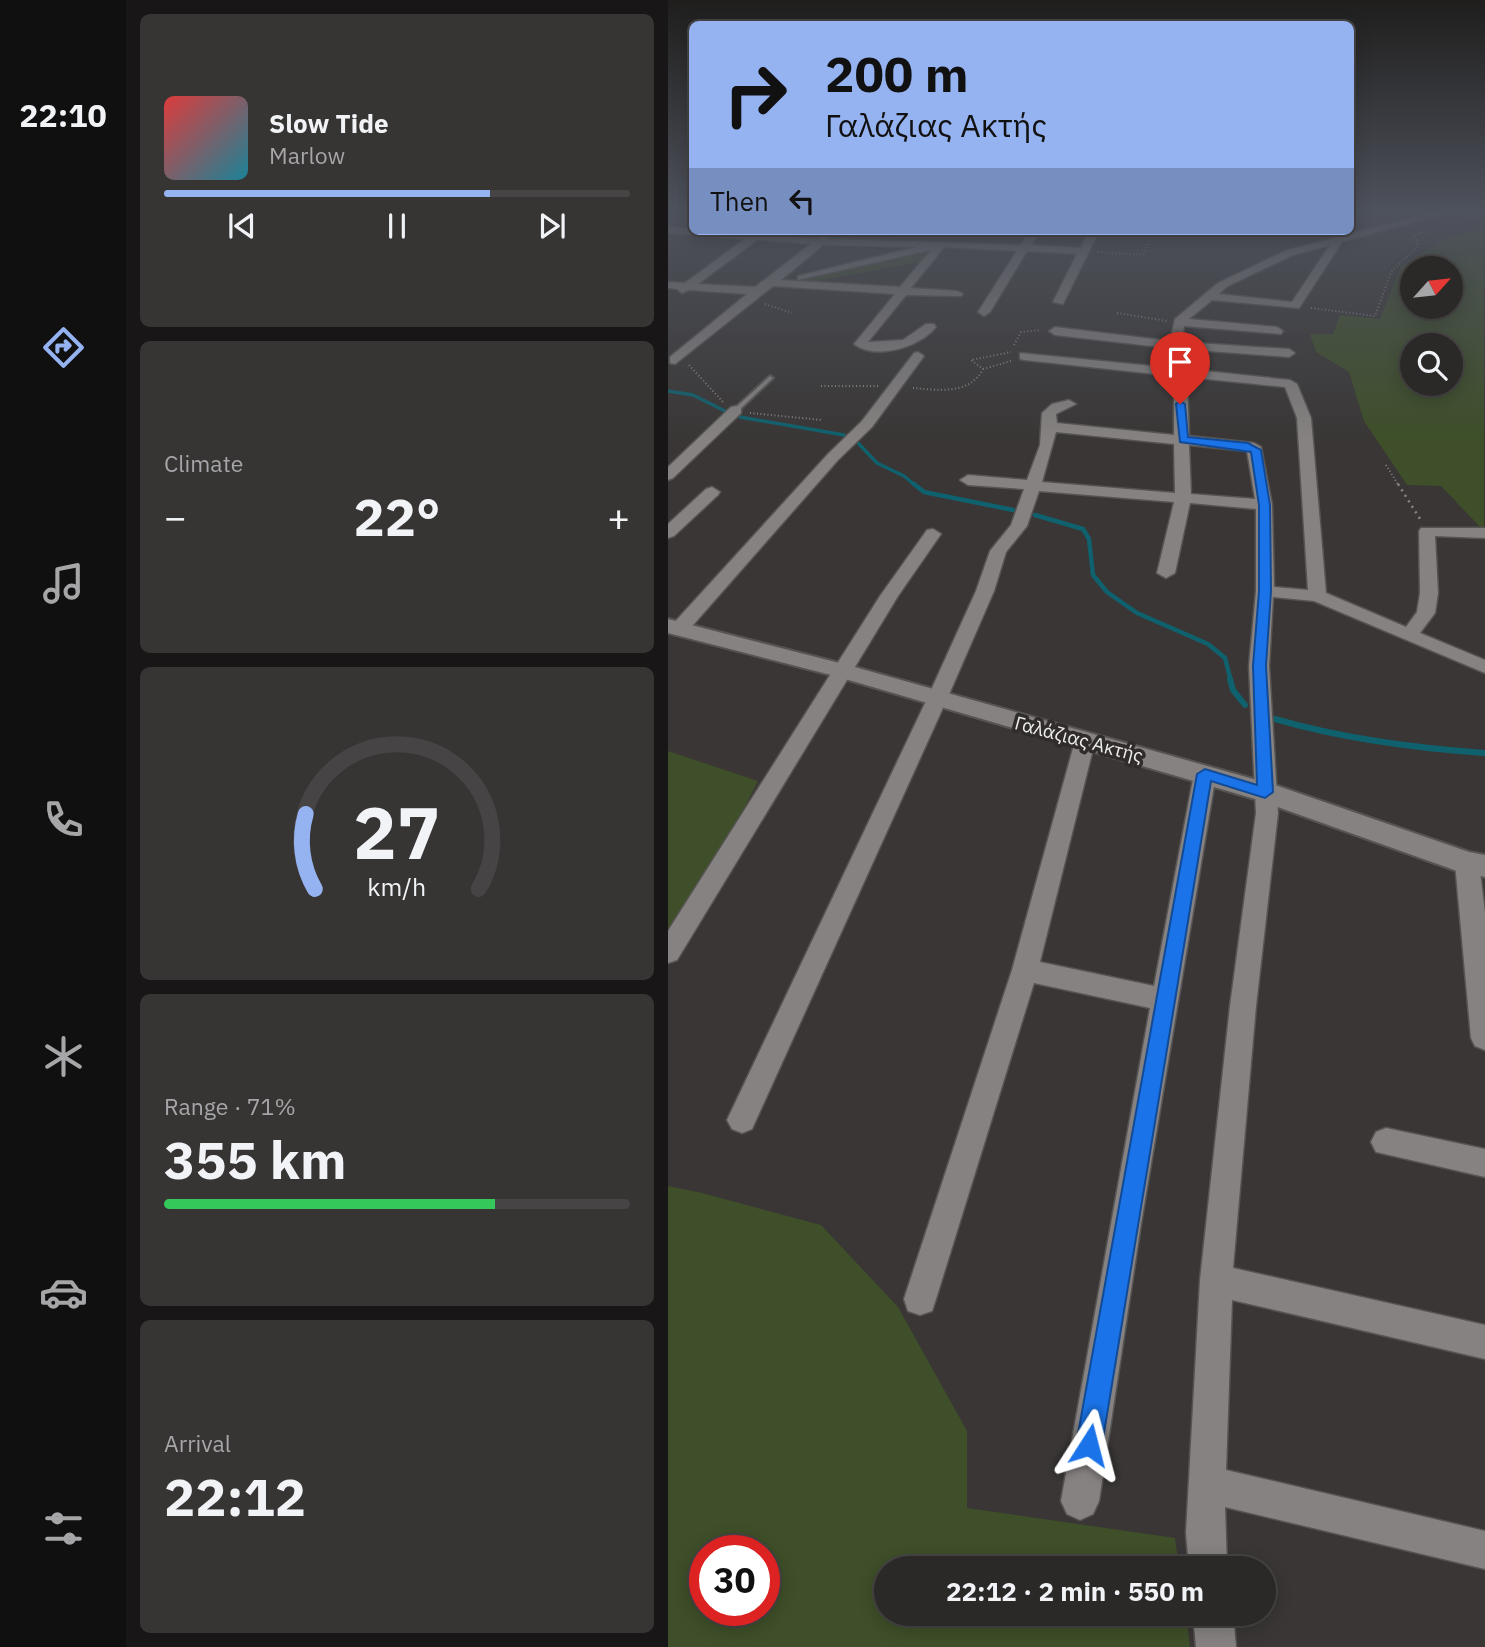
<!DOCTYPE html>
<meta charset="utf-8">
<style>
body{margin:0;font-family:"IBM Plex Sans",sans-serif;background:#373434;color:#f1f3f6;height:100vh;display:flex;flex-direction:column;font-size:26px;white-space:nowrap}
*{box-sizing:border-box;margin:0}
p{font-size:23px;color:#a6a6a8}
.icon{flex:none;width:38px;height:38px;fill:none;stroke:currentColor;stroke-width:2;stroke-linecap:round;stroke-linejoin:round}
.map{position:relative;flex:1;overflow:hidden}
.sheet{display:flex;flex-direction:column;gap:14px;padding:14px;background:#181616;width:542px}
.sheet>*{flex:none}
.hud{position:absolute;left:21px;top:21px;width:665px;height:214px;border-radius:10px;box-shadow:0 4px 18px #0003,0 0 0 2px #474445;background:#95b2f1;color:#111;overflow:hidden}
.needle{width:46px;rotate:63deg}
.fabs{position:absolute;left:732px;top:256px;display:grid;gap:14px}
.fabs a{display:grid;place-items:center;width:63px;height:63px;border-radius:50%;background:#2b2828;box-shadow:0 4px 18px #0003,0 0 0 2px #474445;font-size:35px}
.speed{position:absolute;left:21px;top:1535px;display:flex;gap:14px;font-size:35px;font-weight:700;text-align:center}
.speed>*{display:grid;place-content:center;width:91px;height:91px;border-radius:50%;background:#2b2828;box-shadow:0 4px 18px #0003,0 0 0 2px #474445;line-height:1}
.speed .limit{border:10px solid #d22;background:#fff;color:#111}
.pin{position:absolute;display:grid;place-items:center;width:60px;height:60px;color:#fff;margin:-72px -30px;border-radius:50% 50% 50% 0;rotate:-45deg;box-shadow:0 0 7px #0007}
.pin .icon{rotate:45deg}
.me{position:absolute;width:77px;margin:-38px;rotate:9deg;stroke-linejoin:round;filter:drop-shadow(0 0 5px #0008)}
.turn{display:flex;align-items:center;gap:24px;height:147px;padding:0 21px;font-size:32px}
.turn .icon{width:91px;height:91px;stroke-width:2.5}
.turn b{display:block;font-size:49px;line-height:60px}
.then{display:flex;align-items:center;height:66px;padding:0 21px;background:#0003;gap:14px;font-size:26px}
.big{font-size:52px;font-weight:700;line-height:1.1}
.sheet .tile{flex:1;display:flex;flex-direction:column;justify-content:center;gap:10px;min-width:0;padding:0 24px;border-radius:10px;background:#373434}
.sheet .dial{align-items:center;gap:0}
.dial svg{height:182px;overflow:visible;fill:none;stroke:#474445;stroke-width:7;stroke-linecap:round;text-anchor:middle}
.dial text{fill:#f1f3f6;stroke:none}
.song{display:flex;align-items:center;gap:21px}
.cover{width:84px;height:84px;border-radius:10px;background:linear-gradient(135deg,hsl(0 70% 55%),hsl(190 70% 35%))}
.played{height:7px;border-radius:4px;background:linear-gradient(90deg,#95b2f1 70%,#474445 70%)}
.keys{display:flex;justify-content:space-around;direction:ltr}
.heat{display:flex;justify-content:space-between;align-items:center;font-size:38px;direction:ltr}
.charge{height:10px;border-radius:5px;background:linear-gradient(90deg,#34c759 71%,#474445 0)}
.trip{position:absolute;left:206px;top:1556px;width:402px;height:70px;border-radius:35px;background:#2b2828;box-shadow:0 4px 18px #0003,0 0 0 2px #474445;font-weight:700;line-height:70px;text-align:center}
main{display:flex;flex:1;min-height:0}
.tabs{display:flex;flex-direction:column;width:126px;justify-content:space-around;align-items:center;background:#111010;color:#a6a6a8}
.tabs .icon{width:49px;height:49px}
.tabs .current{color:#95b2f1}
.tabs b{font-size:32px;color:#f1f3f6}
.map>svg:first-child{display:block}
.green{fill:#3e4f29;fill-rule:evenodd}
.lines{fill:none;stroke-linecap:round;stroke-linejoin:round}
.stream-far2{stroke:#0f616d;stroke-width:3.5}
.stream-far1{stroke:#0f616d;stroke-width:4.5}
.stream{stroke:#0f616d;stroke-width:6}
.service-casing{stroke:#565452;stroke-width:4}
.minor-casing{stroke:#565452;stroke-width:3}
.tertiary-casing{stroke:#565452;stroke-width:4}
.path-far1{stroke:#8b8887;stroke-width:2;stroke-dasharray:1 2.5;stroke-linecap:butt}
.path{stroke:#8b8887;stroke-width:2.5;stroke-dasharray:2 4.5;stroke-linecap:butt}
.service{fill:#868281;fill-rule:evenodd}
.minor{fill:#868281;fill-rule:evenodd}
.tertiary{fill:#868281;fill-rule:evenodd}
.route{fill:#1a73e8;stroke:#114b97;stroke-width:2}
.labels{text-anchor:middle;stroke-width:7;stroke-linejoin:round;paint-order:stroke}
.street-label{font-size:19px;fill:#eeeceb;stroke:#2f2c2b}
</style>
<main>
<nav class="tabs">
<b>22:10</b>
<svg class="icon current" aria-label="directions" viewBox="0 0 24 24"><path d="M12 3l9 9-9 9-9-9zM9 14v-3h6M13 9l2 2-2 2"/></svg>
<svg class="icon" aria-label="music" viewBox="0 0 24 24"><path d="M9 18V5l10-2v13"/><circle cx="6" cy="18" r="3"/><circle cx="16" cy="16" r="3"/></svg>
<svg class="icon" aria-label="phone" viewBox="0 0 24 24"><path d="M5 4h4l2 5-3 2q2 4 5 5l2-3 5 2v4C11 20 4 13 5 4z"/></svg>
<svg class="icon" aria-label="climate" viewBox="0 0 24 24"><path d="M12 3v18M4 7l16 10M4 17L20 7"/></svg>
<svg class="icon" aria-label="car" viewBox="0 0 24 24"><path d="M5 17H2v-5l4-1 3-4h7l3 4 3 1v5h-3M9 17h6M6 11h13"/><circle cx="7" cy="17" r="2"/><circle cx="17" cy="17" r="2"/></svg>
<svg class="icon" aria-label="filters" viewBox="0 0 24 24"><path d="M4 7h16M4 17h16"/><circle cx="9" cy="7" r="2"/><circle cx="15" cy="17" r="2"/></svg>
</nav>
<section class="sheet">
<div class="tile">
<div class="song"><i class="cover"></i><div><b>Slow Tide</b><p>Marlow</p></div></div>
<div class="played"></div>
<div class="keys"><svg class="icon" aria-label="previous" viewBox="0 0 24 24"><path d="M18 5L8 12l10 7zM5 5v14"/></svg><svg class="icon" aria-label="pause" viewBox="0 0 24 24"><path d="M8 5v14M16 5v14"/></svg><svg class="icon" aria-label="next" viewBox="0 0 24 24"><path d="M6 5l10 7-10 7zM19 5v14"/></svg></div>
</div>
<div class="tile"><p>Climate</p>
<div class="heat"><a>−</a><b class="big">22°</b><a>+</a></div>
</div>
<div class="tile dial"><svg viewBox="0 0 100 80">
<path d="M14 69A42 42 0 1 1 86 69"/>
<path d="M14 69A42 42 0 0 1 10 36" stroke="#95b2f1"/>
<text x="50" y="56" font-size="32" font-weight="700">27</text>
<text x="50" y="72" font-size="11">km/h</text>
</svg></div>
<div class="tile"><p>Range · 71%</p><b class="big">355 km</b><div class="charge"></div></div>
<div class="tile"><p>Arrival</p><b class="big">22:12</b></div>
</section>
<div class="map">
<svg width="817" height="1647" viewBox="0 0 817 1647">
<rect width="100%" height="100%" fill="#393635"/>
<path class="green" d="M 816,226 L 816,528 L 813,528 L 773,486 L 739,485 L 696,421 L 681,372 L 648,352 L 642,334 L 665,334 L 672,315 L 712,319 L 733,266 L 777,239 ZM 744,268 L 782,268 L 782,306 L 744,306 ZM 744,345 L 782,345 L 782,383 L 744,383 Z
M 268,247 L 257,261 L 138,283 L 125,282 Z
M 0,751 L 90,781 L 0,957 Z
M 0,1186 L 34,1193 L 153,1225 L 230,1307 L 299,1431 L 299,1508 L 507,1538 L 511,1568 L 219,1568 L 219,1614 L 518,1614 L 522,1647 L 0,1647 ZM 96,1550 L 96,1610 L 37,1610 L 37,1550 Z"/>
<g class="lines">
<path class="stream-far2" d="M 0,391 L 25,395 L 57,411
M 72,417 L 176,435
M 190,443 L 209,463 L 236,476 L 248,486"/>
<path class="stream-far1" d="M 246,484 L 256,492 L 345,510
M 367,515 L 415,529 L 421,539 L 425,575 L 439,592 L 469,613 L 540,644 L 557,658 L 563,681"/>
<path class="stream" d="M 562,679 L 565,690 L 577,705
M 607,719 C 676,739 745,748 817,753"/>
<g class="service-casing">
<path id="service" d="M 102,376 L 105,378 L 104,379 L 70,411 L 66,411 L 66,409 Z"/>
</g>
<g class="minor-casing">
<path id="minor" d="M 769,211 L 784,211 L 674,242 L 631,308 L 544,300 L 521,319 L 609,327 L 615,331 L 613,334 L 516,326 L 514,342 L 621,349 L 627,353 L 621,357 L 514,349 L 518,369 L 622,380 L 629,384 L 643,418 L 658,593 L 738,627 L 749,612 L 752,593 L 751,531 L 753,528 L 817,528 L 817,538 L 767,536 L 770,593 L 767,613 L 752,633 L 817,660 L 817,673 L 646,601 L 605,597 L 601,666 L 610,813 L 588,1006 L 565,1268 L 817,1325 L 817,1359 L 564,1300 L 558,1470 L 817,1531 L 817,1569 L 557,1507 L 559,1568 L 521,1568 L 518,1533 L 532,1280 L 562,1006 L 588,813 L 581,666 L 588,591 L 588,509 L 522,503 L 507,573 L 498,578 L 489,573 L 506,502 L 371,491 L 359,526 L 338,552 L 326,591 L 279,699 L 84,1129 L 74,1133 L 64,1129 L 59,1120 L 259,699 L 308,591 L 322,551 L 343,525 L 356,489 L 300,485 L 292,480 L 300,475 L 359,480 L 372,445 L 374,413 L 384,404 L 401,400 L 408,404 L 388,414 L 389,423 L 506,435 L 506,376 L 356,360 L 352,359 L 352,353 L 505,368 L 501,348 L 387,335 L 381,331 L 387,327 L 502,341 L 507,319 L 550,283 L 617,251 ZM 662,245 L 624,302 L 551,294 L 558,287 L 625,255 ZM 519,377 L 617,387 L 629,418 L 640,590 L 606,587 L 604,505 L 593,447 L 586,443 L 521,436 ZM 388,432 L 506,444 L 507,493 L 374,482 ZM 521,445 L 579,451 L 587,499 L 523,494 Z
M 0,227 L 85,234 L 91,231 L 96,235 L 150,239 L 157,235 L 161,239 L 353,245 L 362,231 L 372,231 L 363,245 L 413,248 L 421,231 L 431,231 L 395,304 L 385,302 L 409,254 L 359,251 L 322,312 L 316,316 L 310,312 L 349,251 L 276,247 L 243,288 L 289,291 L 295,294 L 293,296 L 238,295 L 200,342 L 235,340 L 258,324 L 266,324 L 268,327 C 252,347 208,361 186,344 L 227,294 L 105,286 L 7,364 L 2,363 L 2,357 L 79,294 L 21,290 L 14,293 L 9,289 L 0,288 L 0,282 L 17,283 L 77,239 L 0,233 ZM 89,240 L 143,244 L 87,287 L 30,284 ZM 155,245 L 249,247 L 130,276 L 130,280 L 263,250 L 232,287 L 113,280 Z
M 250,352 L 256,356 L 204,427 L 170,460 L 18,633 L 4,633 L 2,629 L 4,625 L 160,454 L 194,421 L 246,353 Z
M 68,406 L 73,407 L 73,413 L 5,478 L 0,480 L 0,467 L 63,407 Z
M 44,487 L 52,492 L 50,495 L 6,536 L 0,538 L 0,524 L 38,489 Z
M 265,529 L 273,534 L 230,596 L 9,960 L 0,963 L 0,931 L 212,596 L 259,530 Z
M 417,734 L 424,736 L 427,741 L 372,962 L 486,986 L 526,774 L 529,769 L 537,767 L 545,769 L 548,774 L 473,1224 L 431,1501 L 425,1514 L 412,1520 L 399,1514 L 393,1501 L 482,1008 L 366,983 L 268,1299 L 264,1311 L 252,1315 L 240,1311 L 236,1299 L 344,970 L 407,741 L 410,736 Z
M 799,854 L 807,857 L 811,863 L 817,913 L 817,1050 L 807,1046 L 803,1038 L 787,863 L 791,857 Z
M 718,1128 L 817,1149 L 817,1177 L 708,1152 L 703,1142 L 708,1132 Z
M 525,1614 L 565,1614 L 568,1647 L 528,1647 Z"/>
</g>
<g class="tertiary-casing">
<path id="tertiary" d="M 0,619 L 183,666 L 607,785 L 801,852 L 817,855 L 817,877 L 789,871 L 587,799 L 167,676 L 0,633 Z"/>
</g>
<path class="path-far1" d="M 788,222 L 817,214
M 430,252 L 475,255 L 485,231
M 97,304 L 124,313
M 643,308 L 707,316 L 723,272 L 749,247 L 749,240 L 745,236 L 761,230
M 449,313 L 499,321
M 346,345 L 353,332 L 372,330
M 21,365 L 56,403
M 315,369 L 343,361
M 153,386 L 210,386
M 245,388 C 270,390 302,395 315,369 L 303,360 L 343,352
M 82,413 L 154,420
M 718,465 L 731,486"/>
<path class="path" d="M 730,484 L 752,519"/>
<use href="#service" class="service"/>
<use href="#minor" class="minor"/>
<use href="#tertiary" class="tertiary"/>
</g>
<linearGradient id="sky" x2="0" y2="1"><stop stop-color="#1f1e1d"/><stop offset="0.48" stop-color="#4e525c"/><stop offset="1" stop-color="#4e525c" stop-opacity="0"/></linearGradient>
<rect width="817" height="441" fill="url(#sky)"/>
<path class="route" d="M 512,401 L 517,404 L 520,437 L 580,443 L 593,450 L 602,505 L 603,591 L 598,666 L 605,792 L 597,798 L 543,781 L 434,1445 L 430,1454 L 421,1458 L 412,1454 L 408,1445 L 529,774 L 537,769 L 589,785 L 585,666 L 591,591 L 591,505 L 583,452 L 512,442 L 508,404 Z"/>
<g class="labels">
<g class="street-label">
<text transform="translate(411 739) rotate(15)" y="7">Γαλάζιας Ακτής</text>
</g>
</g>
</svg>
<div class="fabs">
<a><svg class="needle" viewBox="-14 -14 28 28"><path d="M0-13l5 13h-10z" fill="#e53935"/><path d="M0 13l5-13h-10z" fill="#a6a6a8"/></svg></a>
<a><svg class="icon" aria-label="search" viewBox="0 0 24 24"><circle cx="10" cy="10" r="6"/><path d="M15 15l6 6"/></svg></a>
</div>
<div class="speed"><div class="limit">30</div></div>
<div class="pin" style="left:512px;top:404px;background:#d93025"><svg class="icon" aria-label="arrive" viewBox="0 0 24 24"><path d="M6 21V4h12l-3 4 3 4H6"/></svg></div>
<svg class="me" style="left:421px;top:1445px" viewBox="-20 -20 40 40"><path d="M0-17L14 15 0 8-14 15z" fill="#1a73e8" stroke="#fff" stroke-width="4"/></svg>
<div class="trip">22:12 · 2 min · 550 m</div>
<div class="hud">
<div class="turn"><svg class="icon" aria-label="right" viewBox="0 0 24 24"><path d="M7 20v-9h11M14 6l5 5-5 5"/></svg><div><b>200 m</b>Γαλάζιας Ακτής</div></div>
<div class="then">Then<svg class="icon" aria-label="left" viewBox="0 0 24 24"><path d="M17 20v-9H6M10 6l-5 5 5 5"/></svg></div>
</div>
</div>
</main>
